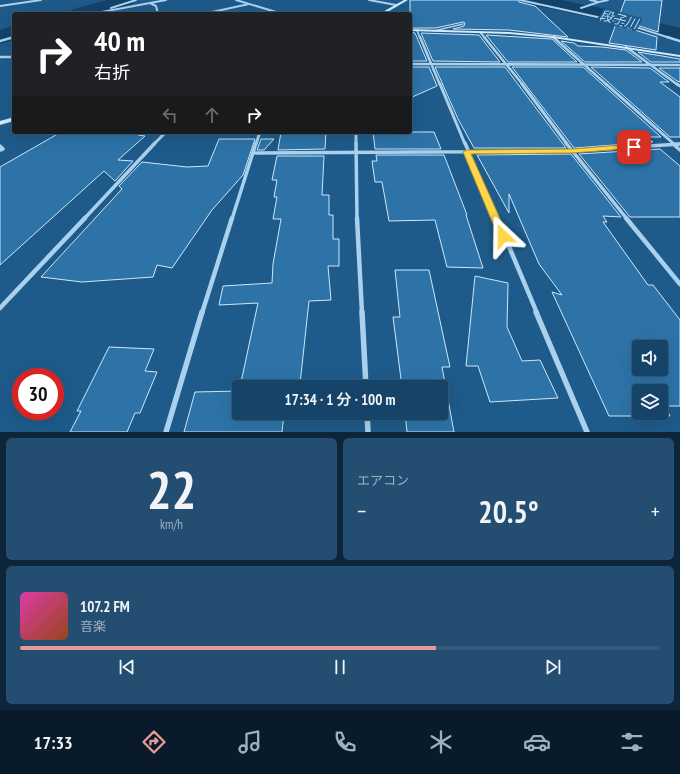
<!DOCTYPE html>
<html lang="ja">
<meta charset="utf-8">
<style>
body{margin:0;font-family:"PT Sans Narrow","Noto Sans JP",sans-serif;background:#234e71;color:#f1f3f6;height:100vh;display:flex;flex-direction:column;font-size:15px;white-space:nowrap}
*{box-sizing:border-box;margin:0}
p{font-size:13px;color:#9eb0c0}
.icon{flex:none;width:22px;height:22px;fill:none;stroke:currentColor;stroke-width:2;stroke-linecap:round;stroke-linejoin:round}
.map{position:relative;height:432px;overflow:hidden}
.drawer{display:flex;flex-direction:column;gap:6px;padding:6px;background:#0c2539;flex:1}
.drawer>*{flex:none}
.banner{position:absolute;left:12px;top:12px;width:400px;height:122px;border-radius:4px;box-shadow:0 4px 16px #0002,0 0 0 1px #355c7c;background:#202124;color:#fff;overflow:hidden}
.controls{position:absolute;left:632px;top:340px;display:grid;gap:8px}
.controls a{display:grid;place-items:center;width:36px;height:36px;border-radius:4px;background:#164468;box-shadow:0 4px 16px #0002,0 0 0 1px #355c7c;font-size:20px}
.speed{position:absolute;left:12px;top:368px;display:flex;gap:8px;font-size:20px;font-weight:700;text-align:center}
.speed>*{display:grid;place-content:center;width:52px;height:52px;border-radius:50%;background:#164468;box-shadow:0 4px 16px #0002,0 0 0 1px #355c7c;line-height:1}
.speed .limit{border:6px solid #d22;background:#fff;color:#111}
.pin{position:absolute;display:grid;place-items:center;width:34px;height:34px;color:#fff;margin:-17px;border-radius:8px;box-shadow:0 2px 6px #0006}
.me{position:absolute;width:44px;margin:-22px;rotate:337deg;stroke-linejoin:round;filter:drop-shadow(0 0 3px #0008)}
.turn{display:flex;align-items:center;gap:14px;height:84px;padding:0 16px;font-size:18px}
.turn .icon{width:52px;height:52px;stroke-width:2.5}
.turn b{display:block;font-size:28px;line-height:34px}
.lanes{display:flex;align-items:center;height:38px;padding:0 16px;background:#0003;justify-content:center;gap:20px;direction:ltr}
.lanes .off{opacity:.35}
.big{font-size:30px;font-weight:600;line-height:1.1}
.drawer .tile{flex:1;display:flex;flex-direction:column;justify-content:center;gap:6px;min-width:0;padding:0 14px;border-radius:6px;background:#234e71}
.drawer .dial{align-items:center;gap:0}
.dial b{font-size:52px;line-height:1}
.song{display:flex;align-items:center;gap:12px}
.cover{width:48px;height:48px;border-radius:6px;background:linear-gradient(135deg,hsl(320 70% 55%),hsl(20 70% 35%))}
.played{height:4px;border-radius:2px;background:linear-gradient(90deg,#e69b98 65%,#355c7c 65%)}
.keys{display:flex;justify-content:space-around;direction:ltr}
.heat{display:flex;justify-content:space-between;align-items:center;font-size:22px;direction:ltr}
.drawer .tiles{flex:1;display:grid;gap:6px;grid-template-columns:1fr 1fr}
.tile:last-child{grid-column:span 2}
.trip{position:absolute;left:232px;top:380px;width:216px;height:40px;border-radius:4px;background:#164468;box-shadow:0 4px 16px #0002,0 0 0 1px #355c7c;font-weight:600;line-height:40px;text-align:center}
.tabs{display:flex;height:64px;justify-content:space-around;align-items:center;background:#091b2a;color:#9eb0c0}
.tabs .icon{width:28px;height:28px}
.tabs .on{color:#e69b98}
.tabs b{font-size:18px;color:#f1f3f6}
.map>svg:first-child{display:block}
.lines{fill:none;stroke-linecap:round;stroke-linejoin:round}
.river{fill:#144369;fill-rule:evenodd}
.building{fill:#2d73a8;stroke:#cee7f9;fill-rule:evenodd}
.lane{stroke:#a9d0ec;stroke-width:1.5}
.street-far5{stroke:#a9d0ec;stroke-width:2}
.street-far4{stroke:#a9d0ec;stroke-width:2.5}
.street-far3{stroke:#a9d0ec;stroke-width:3}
.street-far2{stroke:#a9d0ec;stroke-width:3.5}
.street-far1{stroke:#a9d0ec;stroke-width:4.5}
.street{stroke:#a9d0ec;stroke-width:5.5}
.secondary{fill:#d5e9f9;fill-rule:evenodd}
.route{fill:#ffd54a;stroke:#a68a30}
.labels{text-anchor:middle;stroke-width:4;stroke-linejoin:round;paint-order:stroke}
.far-water-label{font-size:13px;font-style:italic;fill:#b5d9f3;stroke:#1e5b8a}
</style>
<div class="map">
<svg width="680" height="432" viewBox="0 0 680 432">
<rect width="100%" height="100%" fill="#1e5b8a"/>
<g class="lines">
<path class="river" d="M 106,0 L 135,0 L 132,4 L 99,14 L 68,14 L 71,10 Z
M 525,0 L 561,0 L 606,9 L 680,28 L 680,42 L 603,20 L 528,4 Z
M 14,26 L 14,40 L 0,44 L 0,30 Z"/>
</g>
<path class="building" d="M 410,0 L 518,0 L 519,2 L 535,6 L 568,37 L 509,30 L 453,29 L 464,26 L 465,23 L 463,22 L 436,28 L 410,28 Z
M 625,0 L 662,0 L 658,32 L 618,19 Z
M 616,24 L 657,37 L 656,50 L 609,43 Z
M 410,32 L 415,33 L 427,61 L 410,61 Z
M 421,33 L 479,35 L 500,62 L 433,61 Z
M 486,35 L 552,39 L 577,62 L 508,62 Z
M 561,41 L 574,43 L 578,46 L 602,47 L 626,50 L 642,62 L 585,62 Z
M 638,52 L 680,59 L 680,62 L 651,62 Z
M 410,67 L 429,67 L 437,86 L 410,98 Z
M 435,67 L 505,67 L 566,148 L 474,148 L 458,119 Z
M 512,67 L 583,67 L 661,137 L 646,137 L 653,142 L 574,148 Z
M 591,67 L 650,68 L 669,82 L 660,82 L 680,97 L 680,137 L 670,137 Z
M 659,68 L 680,68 L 680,82 L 677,81 Z
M 61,132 L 141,132 L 138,135 L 145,136 L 118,160 L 133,161 L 115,181 L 104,171 L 0,265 L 0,167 Z
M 281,132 L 326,132 L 325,149 L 278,150 Z
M 373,132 L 434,132 L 441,149 L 375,149 Z
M 219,139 L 255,139 L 243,175 L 212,210 L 172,268 L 157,265 L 153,277 L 82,282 L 41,277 L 122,189 L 119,186 L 142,162 L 187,167 L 208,166 Z
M 261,139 L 274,139 L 264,150 L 257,150 Z
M 660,149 L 680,166 L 680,217 L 630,217 L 579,154 Z
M 571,154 L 621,217 L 603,216 L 607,222 L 603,222 L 648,285 L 653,285 L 680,320 L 680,406 L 665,406 L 670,416 L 609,416 L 552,292 L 562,295 L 539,264 L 509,194 L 509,213 L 477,155 ZM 639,347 L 661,347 L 661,369 L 639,369 ZM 639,391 L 661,391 L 661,413 L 639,413 Z
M 376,155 L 444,155 L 467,215 L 466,215 L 483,268 L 447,267 L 435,220 L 389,221 L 382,182 L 375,182 L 372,161 L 377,161 Z
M 277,156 L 324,156 L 322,195 L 329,195 L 329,215 L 333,215 L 333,239 L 339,239 L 339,266 L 328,266 L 331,300 L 309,301 L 300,384 L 286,384 L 286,387 L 240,387 L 258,303 L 219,305 L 223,286 L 272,283 L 273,264 L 281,219 L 273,219 L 277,197 L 274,197 L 277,180 L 272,180 Z
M 395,270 L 429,270 L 450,367 L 442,367 L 454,432 L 407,432 L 405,413 L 441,413 L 441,387 L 402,387 L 393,317 L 400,317 Z
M 475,276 L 508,283 L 507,327 L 522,361 L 540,360 L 558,398 L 490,402 L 478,366 L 466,366 Z
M 109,347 L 154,349 L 145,371 L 157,372 L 140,413 L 135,413 L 127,432 L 70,432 L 81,411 L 77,411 Z
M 239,391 L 239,413 L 284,413 L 282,432 L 184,432 L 195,392 Z"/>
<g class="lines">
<path class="lane" d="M 434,31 L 463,24"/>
<path class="street-far5" d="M 236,0 L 283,14
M 369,0 L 396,5
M 520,0 L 620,22 L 670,38
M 590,0 L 599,2 L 608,0
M 150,3 L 156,6 L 158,14
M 0,6 L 41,0
M 111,8 L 136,0
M 581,8 L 599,2
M 91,14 L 166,0
M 203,14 L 249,4
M 417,30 L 420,38
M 480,32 L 485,38
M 11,38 L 14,37"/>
<path class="street-far4" d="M 420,37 L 440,85
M 484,37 L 523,85
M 553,37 L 607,85
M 667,37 L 680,41
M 0,41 L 14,37
M 626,47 L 678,85
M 0,57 L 14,57
M 410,64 L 680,65"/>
<path class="street-far3" d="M 440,84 L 465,144
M 522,84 L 567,144
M 606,84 L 674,144
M 677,84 L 680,86
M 356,132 L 356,144
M 154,144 L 166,132
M 256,144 L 260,132
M 676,144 L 680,144"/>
<path class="street-far2" d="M 356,143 L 357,219
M 465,143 L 497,219
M 566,143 L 627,219
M 672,143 L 680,150
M 0,146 L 3,149 L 0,150
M 254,153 L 572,151 L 680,144
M 84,219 L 155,143
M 232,219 L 256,143"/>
<path class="street-far1" d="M 357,218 L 362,313
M 497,218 L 537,313
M 626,218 L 680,284
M 0,308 L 85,218
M 202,313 L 232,218"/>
<path class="street" d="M 362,312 L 366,387
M 536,312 L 587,432
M 367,413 L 368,432
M 166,432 L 202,312"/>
<path class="secondary" d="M 404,0 L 408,0 L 384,14 L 379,14 Z
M 410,29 L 509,32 L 553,36 L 680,55 L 680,57 L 553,38 L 509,34 L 410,31 Z
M 14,117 L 14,121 L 0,125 L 0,121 Z"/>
</g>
<path class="route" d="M 634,144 L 637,145 L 637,148 L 572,153 L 471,154 L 508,236 L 503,239 L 498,236 L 463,152 L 467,150 L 572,149 Z"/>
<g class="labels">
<g class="far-water-label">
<text transform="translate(619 19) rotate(14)" y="5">段子川</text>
</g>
</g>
</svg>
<div class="controls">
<a><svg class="icon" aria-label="sound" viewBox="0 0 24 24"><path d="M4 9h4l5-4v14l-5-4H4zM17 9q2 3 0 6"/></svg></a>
<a><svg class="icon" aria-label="layers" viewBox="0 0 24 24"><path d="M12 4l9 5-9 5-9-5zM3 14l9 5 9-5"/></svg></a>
</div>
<div class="speed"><div class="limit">30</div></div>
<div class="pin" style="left:634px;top:147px;background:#d93025"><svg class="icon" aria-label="arrive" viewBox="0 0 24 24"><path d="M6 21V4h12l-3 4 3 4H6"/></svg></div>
<svg class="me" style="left:503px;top:236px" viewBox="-20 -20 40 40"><path d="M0-17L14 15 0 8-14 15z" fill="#ffd54a" stroke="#fff" stroke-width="4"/></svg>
<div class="trip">17:34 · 1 分 · 100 m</div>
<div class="banner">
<div class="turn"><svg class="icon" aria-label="right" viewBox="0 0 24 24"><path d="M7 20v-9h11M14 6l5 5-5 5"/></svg><div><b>40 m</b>右折</div></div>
<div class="lanes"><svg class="icon off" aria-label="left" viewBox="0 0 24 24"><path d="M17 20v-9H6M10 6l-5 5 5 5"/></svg><svg class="icon off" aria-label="ahead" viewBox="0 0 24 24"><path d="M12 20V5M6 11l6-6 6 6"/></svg><svg class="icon" aria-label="right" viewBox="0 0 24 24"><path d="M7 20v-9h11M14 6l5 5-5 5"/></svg></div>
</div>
</div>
<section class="drawer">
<div class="tiles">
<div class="tile dial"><b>22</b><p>km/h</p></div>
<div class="tile"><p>エアコン</p>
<div class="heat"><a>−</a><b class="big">20.5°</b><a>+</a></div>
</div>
<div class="tile">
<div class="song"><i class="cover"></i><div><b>107.2 FM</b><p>音楽</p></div></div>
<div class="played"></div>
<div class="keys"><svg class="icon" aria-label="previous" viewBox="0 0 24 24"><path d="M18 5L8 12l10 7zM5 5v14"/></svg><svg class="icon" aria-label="pause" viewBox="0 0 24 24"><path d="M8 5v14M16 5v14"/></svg><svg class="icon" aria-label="next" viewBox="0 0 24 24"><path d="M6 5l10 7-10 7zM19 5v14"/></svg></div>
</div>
</div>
</section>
<nav class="tabs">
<b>17:33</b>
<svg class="icon on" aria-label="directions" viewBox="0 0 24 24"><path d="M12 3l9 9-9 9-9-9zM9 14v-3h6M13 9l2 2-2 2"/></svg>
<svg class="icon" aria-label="music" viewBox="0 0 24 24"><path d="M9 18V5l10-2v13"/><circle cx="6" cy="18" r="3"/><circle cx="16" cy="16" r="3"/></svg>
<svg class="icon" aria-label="phone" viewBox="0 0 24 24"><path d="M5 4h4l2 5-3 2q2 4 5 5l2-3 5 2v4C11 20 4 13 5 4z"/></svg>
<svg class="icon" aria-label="climate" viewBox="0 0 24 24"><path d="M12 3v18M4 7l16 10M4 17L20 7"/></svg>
<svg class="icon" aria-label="car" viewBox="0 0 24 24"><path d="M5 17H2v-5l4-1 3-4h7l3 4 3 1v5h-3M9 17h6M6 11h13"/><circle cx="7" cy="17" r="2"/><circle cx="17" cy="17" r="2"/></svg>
<svg class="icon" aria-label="filters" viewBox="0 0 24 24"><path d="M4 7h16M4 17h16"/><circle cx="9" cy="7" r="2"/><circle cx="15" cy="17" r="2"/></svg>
</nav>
